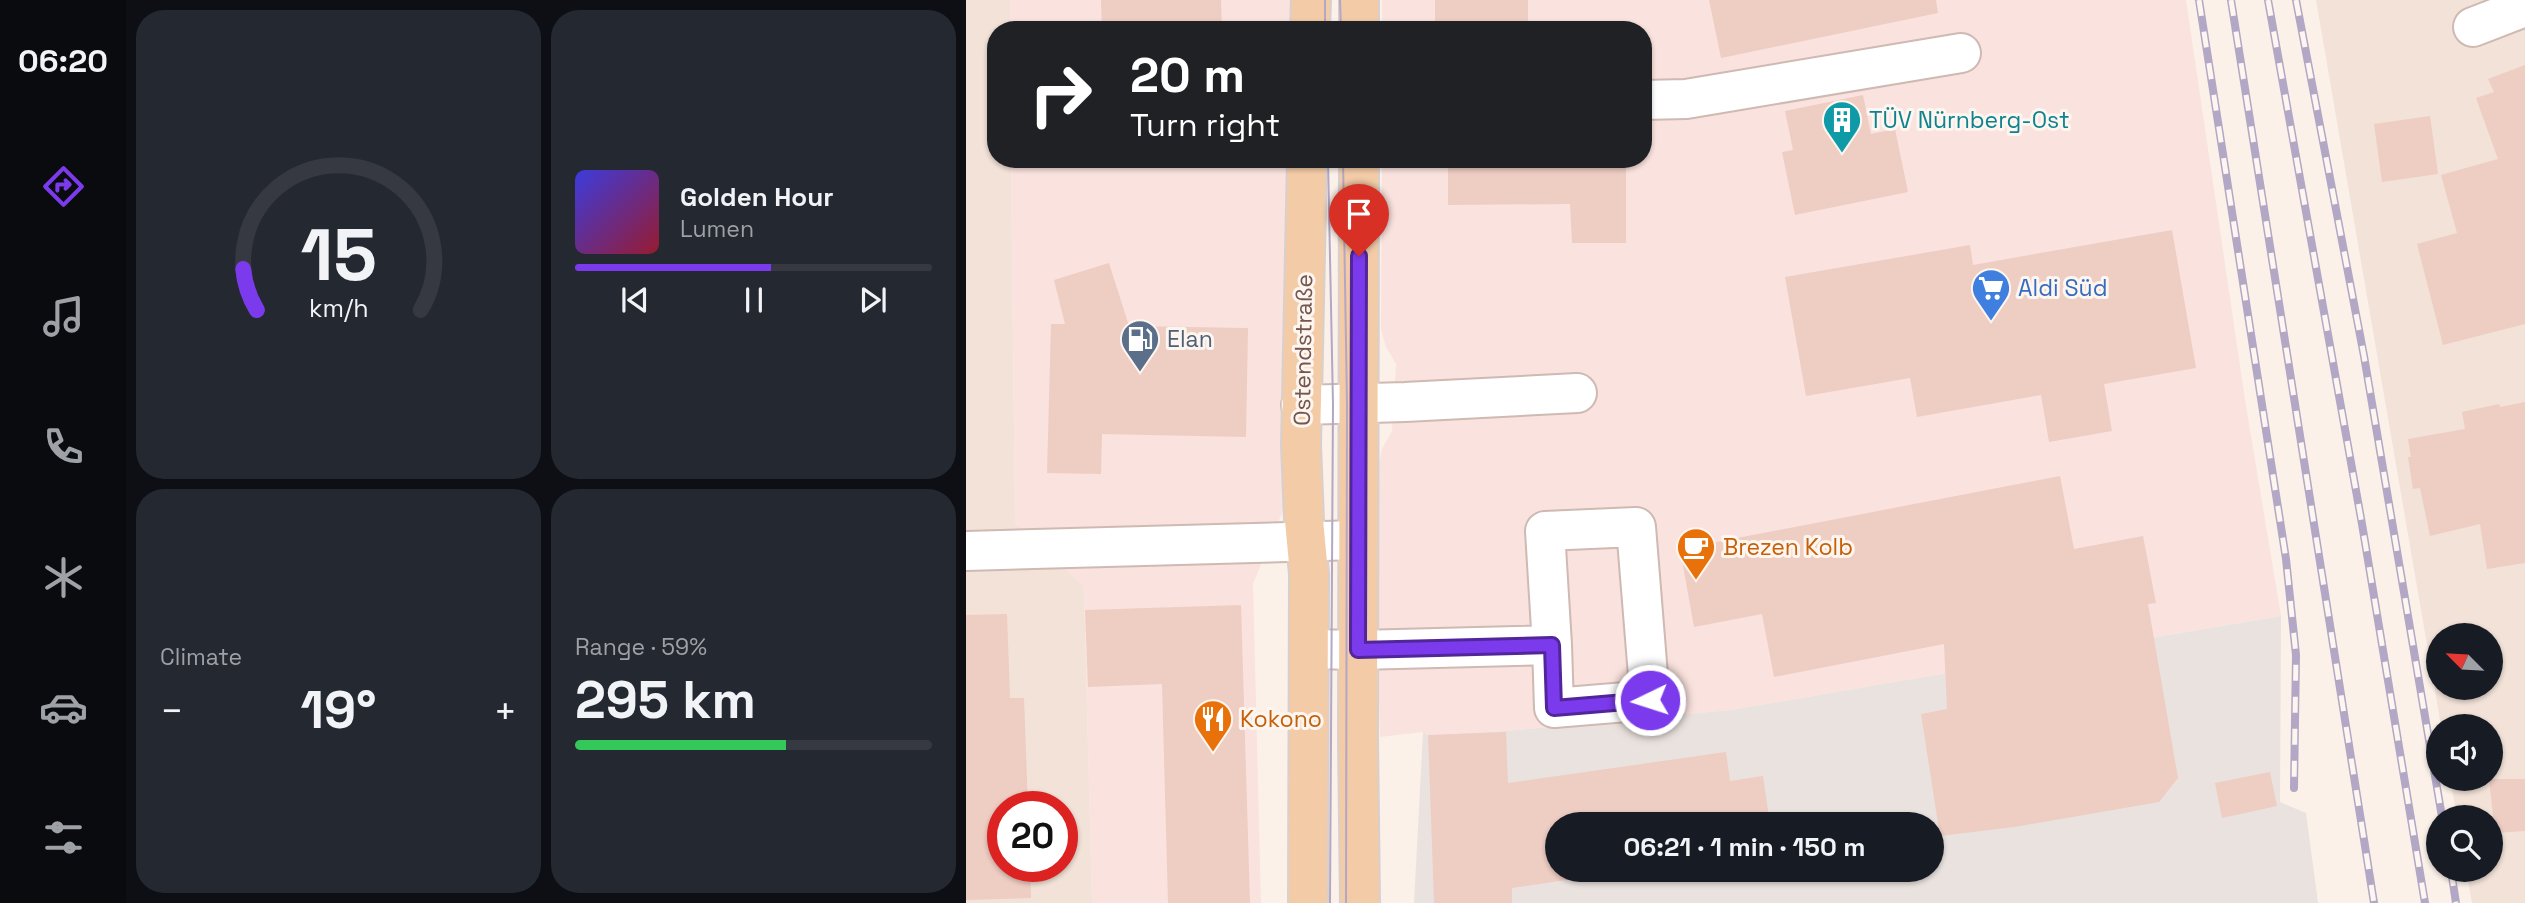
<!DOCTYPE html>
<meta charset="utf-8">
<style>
body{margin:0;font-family:"Space Grotesk",sans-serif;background:#242831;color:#f1f3f6;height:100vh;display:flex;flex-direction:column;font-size:26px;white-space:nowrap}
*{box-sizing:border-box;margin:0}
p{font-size:23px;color:#9ea1a6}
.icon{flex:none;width:38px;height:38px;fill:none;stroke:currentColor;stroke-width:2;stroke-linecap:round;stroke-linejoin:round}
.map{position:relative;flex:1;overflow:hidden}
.panel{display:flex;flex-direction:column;gap:10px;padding:10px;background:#0d0f14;width:840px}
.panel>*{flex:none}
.top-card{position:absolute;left:21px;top:21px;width:665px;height:147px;border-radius:28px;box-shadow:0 2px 5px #0004;background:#202124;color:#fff;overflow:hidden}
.needle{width:46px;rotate:294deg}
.fabs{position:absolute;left:1460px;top:623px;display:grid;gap:14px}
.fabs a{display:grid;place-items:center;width:77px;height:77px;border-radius:50%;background:#171b24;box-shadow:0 2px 5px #0004;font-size:35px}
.speed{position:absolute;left:21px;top:791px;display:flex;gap:14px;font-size:35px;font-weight:700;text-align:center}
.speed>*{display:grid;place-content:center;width:91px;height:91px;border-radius:50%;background:#171b24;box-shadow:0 2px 5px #0004;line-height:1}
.speed .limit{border:10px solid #d22;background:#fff;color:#111}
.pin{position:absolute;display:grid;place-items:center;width:60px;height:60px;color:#fff;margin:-72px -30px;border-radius:50% 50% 50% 0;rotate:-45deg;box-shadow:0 0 7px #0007}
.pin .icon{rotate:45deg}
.me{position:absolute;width:77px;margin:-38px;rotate:266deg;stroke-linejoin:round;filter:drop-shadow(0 0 5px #0008)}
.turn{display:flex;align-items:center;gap:24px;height:147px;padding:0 28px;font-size:32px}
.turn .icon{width:91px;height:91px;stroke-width:2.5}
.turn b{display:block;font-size:49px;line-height:60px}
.big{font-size:52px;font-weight:800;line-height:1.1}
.panel .widget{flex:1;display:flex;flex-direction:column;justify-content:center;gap:10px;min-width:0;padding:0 24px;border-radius:28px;background:#242831}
.panel .dial{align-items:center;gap:0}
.dial svg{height:182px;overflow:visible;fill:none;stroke:#363941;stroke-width:7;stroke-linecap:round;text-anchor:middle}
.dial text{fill:#f1f3f6;stroke:none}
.song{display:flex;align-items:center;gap:21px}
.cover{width:84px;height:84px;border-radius:10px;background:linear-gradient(135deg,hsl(240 70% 55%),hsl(350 70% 35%))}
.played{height:7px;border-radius:4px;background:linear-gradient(90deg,#7c3aed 55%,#363941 55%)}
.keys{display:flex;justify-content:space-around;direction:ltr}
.heat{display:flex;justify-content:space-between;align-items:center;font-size:38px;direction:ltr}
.charge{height:10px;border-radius:5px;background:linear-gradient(90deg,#34c759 59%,#363941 0)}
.panel .tiles{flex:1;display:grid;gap:10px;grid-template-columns:repeat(2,1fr)}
.trip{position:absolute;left:579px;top:812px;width:399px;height:70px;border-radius:35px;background:#171b24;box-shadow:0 2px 5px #0004;font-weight:800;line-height:70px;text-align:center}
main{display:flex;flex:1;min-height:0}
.tabs{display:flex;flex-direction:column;width:126px;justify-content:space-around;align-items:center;background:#090b0e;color:#9ea1a6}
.tabs .icon{width:49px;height:49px}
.tabs .on{color:#7c3aed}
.tabs b{font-size:32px;color:#f1f3f6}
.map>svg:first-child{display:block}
.residential{fill:#f2e2d8;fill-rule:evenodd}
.commercial{fill:#fae2de}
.industrial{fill:#eae2de;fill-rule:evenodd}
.building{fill:#eecdc3}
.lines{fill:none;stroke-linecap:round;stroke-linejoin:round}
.minor-casing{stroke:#cebab2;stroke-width:42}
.major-casing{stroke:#d8d0ce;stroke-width:42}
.minor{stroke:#fff;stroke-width:38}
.major{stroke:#f3cba7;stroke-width:38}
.tram{stroke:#b2a7c4;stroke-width:2}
.rail-casing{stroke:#b2a7c4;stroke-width:8}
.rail{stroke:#fdf5ef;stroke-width:5;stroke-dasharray:16;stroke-linecap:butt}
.route-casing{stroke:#51269a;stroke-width:18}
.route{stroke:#7c3aed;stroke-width:12}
.labels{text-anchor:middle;stroke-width:6;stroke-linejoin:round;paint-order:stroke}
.culture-label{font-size:23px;fill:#0d838f;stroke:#fdf5ef;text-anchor:start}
.shop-label{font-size:23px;fill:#366cbe;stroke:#fdf5ef;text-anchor:start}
.service-label{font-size:23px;fill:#4e5e75;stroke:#fdf5ef;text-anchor:start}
.street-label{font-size:23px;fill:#73564f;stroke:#fdf5ef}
.food-label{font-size:23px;fill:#c56008;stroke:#fdf5ef;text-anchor:start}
</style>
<main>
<nav class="tabs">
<b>06:20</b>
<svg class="icon on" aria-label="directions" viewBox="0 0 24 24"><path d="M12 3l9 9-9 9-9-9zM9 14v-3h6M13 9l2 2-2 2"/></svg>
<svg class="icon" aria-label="music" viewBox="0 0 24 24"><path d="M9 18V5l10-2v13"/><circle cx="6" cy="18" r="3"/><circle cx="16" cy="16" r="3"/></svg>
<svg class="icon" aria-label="phone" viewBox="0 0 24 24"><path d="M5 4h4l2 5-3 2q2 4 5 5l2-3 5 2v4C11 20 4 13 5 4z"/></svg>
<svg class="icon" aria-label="climate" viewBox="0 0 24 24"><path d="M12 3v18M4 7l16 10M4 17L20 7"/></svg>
<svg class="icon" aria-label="car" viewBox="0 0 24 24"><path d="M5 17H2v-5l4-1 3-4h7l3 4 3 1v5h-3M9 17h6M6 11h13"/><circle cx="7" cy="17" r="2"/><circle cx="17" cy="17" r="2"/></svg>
<svg class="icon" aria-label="filters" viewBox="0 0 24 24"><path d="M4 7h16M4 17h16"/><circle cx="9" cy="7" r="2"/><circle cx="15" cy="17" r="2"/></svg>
</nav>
<section class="panel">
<div class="tiles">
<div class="widget dial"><svg viewBox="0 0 100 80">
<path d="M14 69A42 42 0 1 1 86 69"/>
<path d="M14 69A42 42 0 0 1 8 51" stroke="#7c3aed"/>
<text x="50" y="56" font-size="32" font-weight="700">15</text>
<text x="50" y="72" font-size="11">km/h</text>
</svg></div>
<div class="widget">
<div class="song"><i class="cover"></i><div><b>Golden Hour</b><p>Lumen</p></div></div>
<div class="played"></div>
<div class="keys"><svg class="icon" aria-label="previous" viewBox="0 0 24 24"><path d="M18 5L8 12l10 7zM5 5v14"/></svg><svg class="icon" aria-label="pause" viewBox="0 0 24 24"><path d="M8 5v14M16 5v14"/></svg><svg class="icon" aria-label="next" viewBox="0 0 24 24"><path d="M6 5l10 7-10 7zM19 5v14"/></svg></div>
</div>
<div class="widget"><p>Climate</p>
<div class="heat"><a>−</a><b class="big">19°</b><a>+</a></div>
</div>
<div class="widget"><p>Range · 59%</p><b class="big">295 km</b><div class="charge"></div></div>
</div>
</section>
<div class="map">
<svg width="1559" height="903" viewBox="0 0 1559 903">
<rect width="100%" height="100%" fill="#fbf1e9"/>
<path class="residential" d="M 0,0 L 44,0 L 44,30 L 30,30 L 30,159 L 45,159 L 49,523 L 118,586 L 126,903 L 0,903 ZM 37,807 L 96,807 L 96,866 L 37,866 Z
M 1350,0 L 1559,0 L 1559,903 L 1506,903 L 1500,870 L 1524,870 L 1524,817 L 1491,817 L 1484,779 L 1524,779 L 1524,726 L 1475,726 ZM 1472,635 L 1524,635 L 1524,688 L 1472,688 Z"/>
<path class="commercial" d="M 44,0 L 330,0 L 329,30 L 44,30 Z
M 416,0 L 1220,0 L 1280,406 L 1315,616 L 765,710 L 540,731 L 462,735 L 457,732 L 414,737 L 408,523 L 410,478 L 416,449 L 426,431 L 430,364 L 420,347 L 415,329 L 416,159 L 677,159 L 677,30 L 416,30 Z
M 45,159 L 325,159 L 318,508 L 287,584 L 295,903 L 126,903 L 118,587 L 49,523 Z"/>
<path class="industrial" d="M 1315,616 L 1314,802 L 1340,813 L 1352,903 L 448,903 L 457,732 L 462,735 L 540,731 L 765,710 ZM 592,824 L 966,824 L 966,870 L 592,870 Z"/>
<path class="building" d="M 135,0 L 255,0 L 256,30 L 136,30 Z
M 469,0 L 562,0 L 562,30 L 469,30 Z
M 743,0 L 970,0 L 972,13 L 755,58 Z
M 1559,65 L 1559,324 L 1477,345 L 1451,244 L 1491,233 L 1475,175 L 1532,159 L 1510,98 L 1528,92 L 1522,79 Z
M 897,95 L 905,134 L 929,129 L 942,192 L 829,215 L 816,152 L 827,150 L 819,111 Z
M 1464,116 L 1472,174 L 1416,182 L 1408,124 Z
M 482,159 L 660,159 L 660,243 L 606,243 L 604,204 L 482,205 Z
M 1206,230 L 1230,368 L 1138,384 L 1146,431 L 1083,442 L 1075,395 L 951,417 L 944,378 L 840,396 L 819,277 L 1004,245 L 1007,265 Z
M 143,263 L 163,326 L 282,328 L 280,437 L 136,434 L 135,474 L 81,473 L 85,324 L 99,324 L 88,280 Z
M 1559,402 L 1559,563 L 1521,569 L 1514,524 L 1464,536 L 1454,488 L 1447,489 L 1442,457 L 1445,457 L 1442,439 L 1499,429 L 1496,412 L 1533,404 L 1534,407 Z
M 1094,476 L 1108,549 L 1177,536 L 1190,603 L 1182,604 L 1212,778 L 1193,802 L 1048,827 L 974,836 L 955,714 L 981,709 L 978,644 L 808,677 L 796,614 L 728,627 L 714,549 Z
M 275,605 L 284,903 L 202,903 L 196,684 L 122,687 L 119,610 Z
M 41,614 L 44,698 L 58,698 L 62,807 L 37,807 L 37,866 L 64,866 L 65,898 L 0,900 L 0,615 Z
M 540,732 L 542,783 L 760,752 L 764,781 L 797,776 L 804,824 L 592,824 L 592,870 L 668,870 L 546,888 L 546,903 L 468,903 L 462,735 Z
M 1304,772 L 1311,806 L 1256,818 L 1249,783 Z
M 1523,779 L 1559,779 L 1559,831 L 1529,833 Z"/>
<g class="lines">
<g class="minor-casing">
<path id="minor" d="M 1507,27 L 1559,7
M 677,100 L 720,99 L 995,53
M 335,405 L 439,402 L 611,393
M 0,551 L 392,540
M 343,649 L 392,650 L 586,645 L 579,531 L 670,527 L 684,700 L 588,708 L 586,645"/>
</g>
<g class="major-casing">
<path id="major" d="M 393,0 L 393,30
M 344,30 L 345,0
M 341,159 L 335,445 L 338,520 L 343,574 L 342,903
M 393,159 L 392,738 L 394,903"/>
</g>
<use href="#minor" class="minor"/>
<use href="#major" class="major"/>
<path class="tram" d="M 359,0 L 359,30
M 374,0 L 375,30
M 362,159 L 367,404 L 364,903
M 377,159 L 381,404 L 380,903"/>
<g class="rail-casing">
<path id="rail" d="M 1233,0 L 1320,559 L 1330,655 L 1328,788
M 1265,0 L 1408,903
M 1302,0 L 1396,524 L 1459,903
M 1330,0 L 1398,356 L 1476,817
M 1485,870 L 1490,903"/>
</g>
<use href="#rail" class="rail"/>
</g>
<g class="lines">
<g class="route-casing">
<path id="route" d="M 393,256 L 392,650 L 586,645 L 588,708 L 684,700"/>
</g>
<use href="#route" class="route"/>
</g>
<defs>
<g id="building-pin" transform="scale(2.0125)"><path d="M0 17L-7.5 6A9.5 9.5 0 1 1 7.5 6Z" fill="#0f9aa8" stroke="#fdf5ef"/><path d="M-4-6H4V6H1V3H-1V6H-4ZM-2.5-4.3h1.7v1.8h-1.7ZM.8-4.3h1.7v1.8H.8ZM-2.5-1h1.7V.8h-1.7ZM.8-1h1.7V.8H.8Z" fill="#fff"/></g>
<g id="supermarket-pin" transform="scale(2.0125)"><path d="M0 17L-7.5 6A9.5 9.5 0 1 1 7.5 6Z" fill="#3f7fe0" stroke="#fdf5ef"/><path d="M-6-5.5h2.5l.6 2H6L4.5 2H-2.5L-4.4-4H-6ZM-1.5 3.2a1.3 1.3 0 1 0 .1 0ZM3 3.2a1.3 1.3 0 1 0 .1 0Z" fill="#fff"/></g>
<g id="fuel-pin" transform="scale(2.0125)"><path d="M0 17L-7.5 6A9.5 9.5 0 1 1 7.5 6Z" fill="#5c6f8a" stroke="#fdf5ef"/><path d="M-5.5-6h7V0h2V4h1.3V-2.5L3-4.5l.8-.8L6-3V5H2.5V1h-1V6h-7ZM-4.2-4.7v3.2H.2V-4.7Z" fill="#fff"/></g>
<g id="cafe-pin" transform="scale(2.0125)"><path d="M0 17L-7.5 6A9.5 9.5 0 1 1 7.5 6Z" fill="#e8710a" stroke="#fdf5ef"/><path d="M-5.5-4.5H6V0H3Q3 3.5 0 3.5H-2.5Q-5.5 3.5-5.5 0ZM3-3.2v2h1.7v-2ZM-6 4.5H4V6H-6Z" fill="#fff"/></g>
<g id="restaurant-pin" transform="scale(2.0125)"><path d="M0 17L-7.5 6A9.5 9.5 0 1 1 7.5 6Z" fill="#e8710a" stroke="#fdf5ef"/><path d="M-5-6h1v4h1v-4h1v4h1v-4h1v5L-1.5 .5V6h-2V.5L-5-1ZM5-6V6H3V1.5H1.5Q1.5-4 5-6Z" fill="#fff"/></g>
</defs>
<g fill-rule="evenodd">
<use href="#building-pin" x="876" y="120"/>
<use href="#supermarket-pin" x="1025" y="288"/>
<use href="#fuel-pin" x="174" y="339"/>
<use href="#cafe-pin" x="730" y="547"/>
<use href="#restaurant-pin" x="247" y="719"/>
</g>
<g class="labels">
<g class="culture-label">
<text x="903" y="128">TÜV Nürnberg-Ost</text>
</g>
<g class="shop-label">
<text x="1052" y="296">Aldi Süd</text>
</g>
<g class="service-label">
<text x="201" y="347">Elan</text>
</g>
<g class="street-label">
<text transform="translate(337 350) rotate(-89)" y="8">Ostendstraße</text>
</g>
<g class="food-label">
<text x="757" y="555">Brezen Kolb</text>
<text x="274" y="727">Kokono</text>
</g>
</g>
</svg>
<div class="fabs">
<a><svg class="needle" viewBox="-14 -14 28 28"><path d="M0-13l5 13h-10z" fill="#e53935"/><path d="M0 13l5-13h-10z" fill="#9ea1a6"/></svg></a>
<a><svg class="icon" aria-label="sound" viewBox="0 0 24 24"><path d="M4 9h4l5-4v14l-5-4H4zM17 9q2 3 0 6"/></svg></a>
<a><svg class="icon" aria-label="search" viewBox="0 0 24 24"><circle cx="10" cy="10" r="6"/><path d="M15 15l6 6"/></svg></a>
</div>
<div class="speed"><div class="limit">20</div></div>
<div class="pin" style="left:393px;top:256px;background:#d93025"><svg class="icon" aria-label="arrive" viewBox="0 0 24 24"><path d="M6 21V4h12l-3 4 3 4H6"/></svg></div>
<svg class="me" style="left:684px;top:700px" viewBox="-20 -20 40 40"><circle r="17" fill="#7c3aed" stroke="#fff" stroke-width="3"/><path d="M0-11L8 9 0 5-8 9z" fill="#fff"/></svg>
<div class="trip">06:21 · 1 min · 150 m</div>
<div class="top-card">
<div class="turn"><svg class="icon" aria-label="right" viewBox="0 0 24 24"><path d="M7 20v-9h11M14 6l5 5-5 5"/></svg><div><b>20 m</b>Turn right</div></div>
</div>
</div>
</main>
